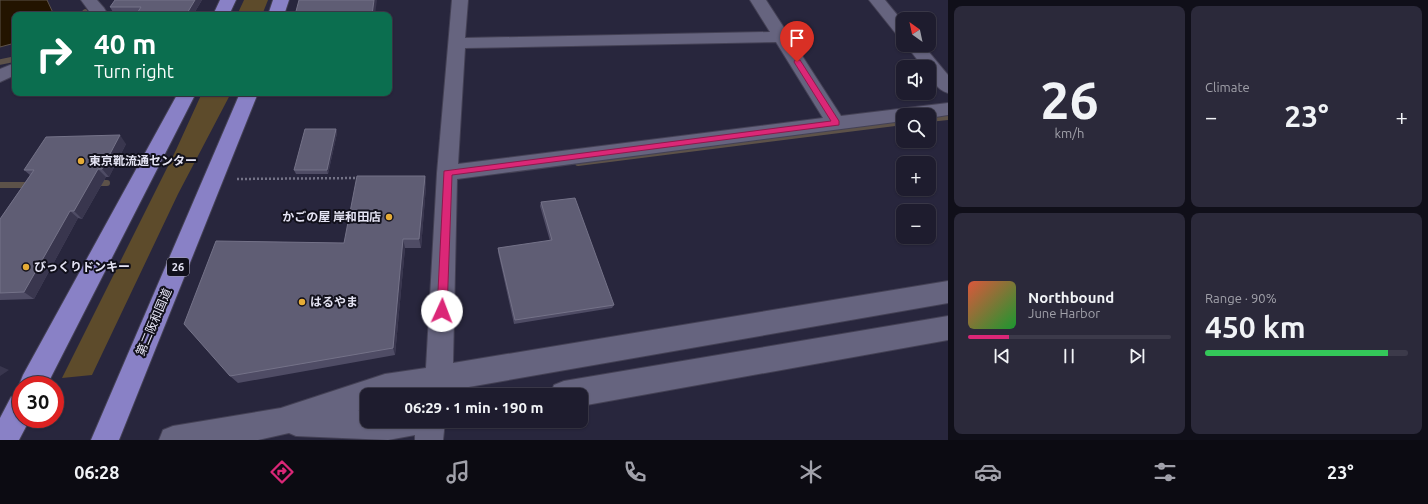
<!DOCTYPE html>
<meta charset="utf-8">
<style>
body{margin:0;font-family:Ubuntu,"Noto Sans JP",sans-serif;background:#2b293a;color:#f1f3f6;height:100vh;display:flex;flex-direction:column;font-size:15px;white-space:nowrap}
*{box-sizing:border-box;margin:0}
p{font-size:13px;color:#a1a1aa}
.icon{flex:none;width:22px;height:22px;fill:none;stroke:currentColor;stroke-width:2;stroke-linecap:round;stroke-linejoin:round}
.map{position:relative;flex:1;overflow:hidden}
.sheet{display:flex;flex-direction:column;gap:6px;padding:6px;background:#100f19;width:480px}
.sheet>*{flex:none}
.hud{position:absolute;left:12px;top:12px;width:380px;height:84px;border-radius:8px;box-shadow:0 1px 3px #0004,0 0 0 1px #3c3a4a;background:#0b6e4f;color:#fff;overflow:hidden}
.needle{width:26px;rotate:327deg}
.tools{position:absolute;left:896px;top:12px;display:grid;gap:8px}
.tools a{display:grid;place-items:center;width:40px;height:40px;border-radius:8px;background:#1e1c2e;box-shadow:0 1px 3px #0004,0 0 0 1px #3c3a4a;font-size:20px}
.speed{position:absolute;left:12px;top:376px;display:flex;gap:8px;font-size:20px;font-weight:700;text-align:center}
.speed>*{display:grid;place-content:center;width:52px;height:52px;border-radius:50%;background:#1e1c2e;box-shadow:0 1px 3px #0004,0 0 0 1px #3c3a4a;line-height:1}
.speed .limit{border:6px solid #d22;background:#fff;color:#111}
.pin{position:absolute;display:grid;place-items:center;width:34px;height:34px;color:#fff;margin:-41px -17px;border-radius:50% 50% 50% 0;rotate:-45deg;box-shadow:0 0 4px #0007}
.pin .icon{rotate:45deg}
.me{position:absolute;width:44px;margin:-22px;rotate:2deg;stroke-linejoin:round;filter:drop-shadow(0 0 3px #0008)}
.turn{display:flex;align-items:center;gap:14px;height:84px;padding:0 16px;font-size:18px}
.turn .icon{width:52px;height:52px;stroke-width:2.5}
.turn b{display:block;font-size:28px;line-height:34px}
.big{font-size:30px;font-weight:700;line-height:1.1}
.sheet .card{flex:1;display:flex;flex-direction:column;justify-content:center;gap:6px;min-width:0;padding:0 14px;border-radius:8px;background:#2b293a}
.sheet .dial{align-items:center;gap:0}
.dial b{font-size:52px;line-height:1}
.song{display:flex;align-items:center;gap:12px}
.cover{width:48px;height:48px;border-radius:6px;background:linear-gradient(135deg,hsl(10 70% 55%),hsl(130 70% 35%))}
.played{height:4px;border-radius:2px;background:linear-gradient(90deg,#db2777 20%,#3c3a4a 20%)}
.keys{display:flex;justify-content:space-around;direction:ltr}
.heat{display:flex;justify-content:space-between;align-items:center;font-size:22px;direction:ltr}
.charge{height:6px;border-radius:3px;background:linear-gradient(90deg,#34c759 90%,#3c3a4a 0)}
.sheet .tiles{flex:1;display:grid;gap:6px;grid-template-columns:repeat(2,1fr)}
.trip{position:absolute;left:360px;top:388px;width:228px;height:40px;border-radius:8px;background:#1e1c2e;box-shadow:0 1px 3px #0004,0 0 0 1px #3c3a4a;font-weight:700;line-height:40px;text-align:center}
.menu{display:flex;height:64px;justify-content:space-around;align-items:center;background:#0c0b12;color:#a1a1aa}
.menu .icon{width:28px;height:28px}
.menu .selected{color:#db2777}
.menu b{font-size:18px;color:#f1f3f6}
main{display:flex;flex:1;min-height:0}
.map>svg:first-child{display:block}
.green{fill:#5d4b2b}
.water{fill:#231400;stroke:#5d5249}
.lines{fill:none;stroke-linecap:round;stroke-linejoin:round}
.stream-far1{stroke:#5d5249;stroke-width:5.5}
.stream{stroke:#5d5249;stroke-width:6}
.minor-casing{stroke:#444155;stroke-width:2}
.highway-casing{stroke:#444155;stroke-width:2}
.path{stroke:#747387;stroke-width:2.5;stroke-dasharray:2 2;stroke-linecap:butt}
.minor{fill:#66647f;fill-rule:evenodd}
.highway{fill:#8981c6;fill-rule:evenodd}
.wall{fill:#4f4c65}
.shaded-wall{fill:#39364e}
.building{fill:#5f5d74;stroke:#747288}
.route{fill:#db2777;stroke:#8e194d}
.poi-dot{fill:#e6ac36;stroke:#11101b;stroke-width:1.5}
.labels{text-anchor:middle;stroke-width:4;stroke-linejoin:round;paint-order:stroke}
.shield{fill:#11101b;stroke:#a5a4b3;stroke-width:1}
.shield-label{font-size:11px;font-weight:bold;fill:#e5e4f4}
.poi-label{font-size:12px;font-weight:bold;fill:#e5e4f4;stroke:#11101b;text-anchor:start}
.street-label{font-size:12px;fill:#e5e4f4;stroke:#11101b}
</style>
<main>
<div class="map">
<svg width="948" height="440" viewBox="0 0 948 440">
<rect width="100%" height="100%" fill="#28263d"/>
<path class="green" d="M 244,0 L 268,0 L 262,15 L 237,15 Z
M 202,93 L 231,93 L 178,194 L 92,375 L 62,378 L 176,150 Z"/>
<path class="water" d="M 0,0 L 47,0 L 54,15 L 15,15 L 15,43 L 0,47 Z"/>
<g class="lines">
<path class="stream-far1" d="M 85,12 L 87,15
M 0,62 L 15,59
M 946,117 L 948,117"/>
<path class="stream" d="M 929,119 L 948,117
M 578,163 L 903,122
M 93,183 L 107,183
M 0,185 L 33,185"/>
<g class="minor-casing">
<path id="minor" d="M 81,0 L 97,0 L 104,8 L 108,15 L 92,15 Z
M 452,0 L 468,0 L 465,38 L 770,32 L 750,0 L 766,0 L 841,116 L 948,103 L 948,115 L 929,118 L 929,115 L 903,115 L 903,121 L 457,179 L 453,363 L 948,281 L 948,303 L 423,395 L 367,395 L 367,408 L 358,411 L 367,411 L 367,421 L 445,421 L 443,440 L 415,440 L 415,435 L 388,440 L 296,436 L 289,433 L 258,440 L 159,440 L 163,430 L 173,426 L 281,408 L 385,374 L 426,368 L 437,173 ZM 776,42 L 823,118 L 458,164 L 465,48 Z
M 869,0 L 885,0 L 903,22 L 903,37 L 897,35 Z
M 906,45 L 923,45 L 948,75 L 948,93 C 937,90 929,78 929,67 L 923,67 Z
M 15,63 L 15,75 L 0,82 L 0,69 Z
M 948,316 L 948,340 L 581,406 L 581,395 L 550,395 L 554,385 L 564,381 Z"/>
</g>
<g class="highway-casing">
<path id="highway" d="M 220,0 L 236,0 L 229,15 L 213,15 Z
M 273,0 L 289,0 L 284,15 L 268,15 Z
M 178,93 L 196,93 L 47,385 L 21,385 L 21,389 L 19,385 L 23,375 Z
M 240,93 L 258,93 L 119,440 L 91,440 Z
M 21,393 L 21,419 L 30,419 L 19,440 L 0,440 L 0,418 L 11,397 Z"/>
</g>
<path class="path" d="M 237,179 L 360,178"/>
<use href="#minor" class="minor"/>
<use href="#highway" class="highway"/>
</g>
<path class="wall" d="M 115,0 L 202,0 L 193,15 L 136,15 L 137,14 L 114,14 L 110,7 Z
M 336,129 L 337,133 L 328,174 L 296,174 L 294,170 Z
M 126,144 L 109,177 L 106,177 L 82,219 L 78,218 L 34,299 L 0,300 L 0,219 L 30,175 L 24,170 Z
M 425,176 L 426,186 L 421,248 L 405,248 L 395,355 L 238,383 L 230,376 L 344,243 Z
M 541,202 L 614,305 L 612,308 L 514,324 L 498,252 L 498,248 L 550,241 L 540,206 Z"/>
<path class="shaded-wall" d="M 195,0 L 202,0 L 193,15 L 186,15 Z
M 374,0 L 377,0 L 375,15 L 372,15 Z
M 336,129 L 337,133 L 328,174 L 327,170 Z
M 120,135 L 126,144 L 109,177 L 102,169 Z
M 98,169 L 106,177 L 82,219 L 74,211 Z
M 425,176 L 426,186 L 421,248 L 419,239 Z
M 70,211 L 78,218 L 34,299 L 24,292 Z
M 403,239 L 405,248 L 395,355 L 393,348 Z
M 0,366 L 9,370 L 0,376 Z"/>
<path class="building" d="M 115,0 L 195,0 L 186,15 L 136,15 L 141,7 L 110,7 Z
M 299,0 L 374,0 L 372,15 L 338,15 L 338,14 L 295,15 Z
M 305,129 L 336,129 L 327,170 L 294,170 Z
M 120,135 L 102,169 L 98,169 L 74,211 L 70,211 L 24,292 L 0,293 L 0,219 L 34,170 L 24,170 L 46,137 Z
M 357,176 L 425,176 L 419,239 L 403,239 L 393,348 L 230,376 L 184,324 L 216,241 L 344,243 Z
M 575,198 L 614,305 L 515,320 L 498,248 L 552,240 L 541,202 Z"/>
<path class="route" d="M 795,60 L 800,60 L 839,121 L 839,125 L 452,175 L 447,311 L 445,315 L 442,316 L 438,315 L 437,311 L 444,171 L 831,121 L 794,62 Z"/>
<g class="poi-dot">
<circle cx="81" cy="161" r="4"/>
<circle cx="389" cy="217" r="4"/>
<circle cx="26" cy="267" r="4"/>
<circle cx="302" cy="302" r="4"/>
</g>
<g class="labels">
<rect class="shield" x="167" y="258" width="22" height="18" rx="3"/>
<g class="shield-label">
<text x="178" y="271">26</text>
</g>
<g class="poi-label">
<text x="89" y="165">東京靴流通センター</text>
<text x="381" y="221" text-anchor="end">かごの屋 岸和田店</text>
<text x="34" y="271">びっくりドンキー</text>
<text x="310" y="306">はるやま</text>
</g>
<g class="street-label">
<text transform="translate(154 322) rotate(-67)" y="4">第二阪和国道</text>
</g>
</g>
</svg>
<div class="tools">
<a><svg class="needle" viewBox="-14 -14 28 28"><path d="M0-13l5 13h-10z" fill="#e53935"/><path d="M0 13l5-13h-10z" fill="#a1a1aa"/></svg></a>
<a><svg class="icon" aria-label="sound" viewBox="0 0 24 24"><path d="M4 9h4l5-4v14l-5-4H4zM17 9q2 3 0 6"/></svg></a>
<a><svg class="icon" aria-label="search" viewBox="0 0 24 24"><circle cx="10" cy="10" r="6"/><path d="M15 15l6 6"/></svg></a>
<a>+</a>
<a>−</a>
</div>
<div class="speed"><div class="limit">30</div></div>
<div class="pin" style="left:797px;top:62px;background:#d93025"><svg class="icon" aria-label="arrive" viewBox="0 0 24 24"><path d="M6 21V4h12l-3 4 3 4H6"/></svg></div>
<svg class="me" style="left:442px;top:311px" viewBox="-20 -20 40 40"><circle r="19" fill="#fff"/><path d="M0-13L10 11 0 6-10 11z" fill="#db2777"/></svg>
<div class="trip">06:29 · 1 min · 190 m</div>
<div class="hud">
<div class="turn"><svg class="icon" aria-label="right" viewBox="0 0 24 24"><path d="M7 20v-9h11M14 6l5 5-5 5"/></svg><div><b>40 m</b>Turn right</div></div>
</div>
</div>
<section class="sheet">
<div class="tiles">
<div class="card dial"><b>26</b><p>km/h</p></div>
<div class="card"><p>Climate</p>
<div class="heat"><a>−</a><b class="big">23°</b><a>+</a></div>
</div>
<div class="card">
<div class="song"><i class="cover"></i><div><b>Northbound</b><p>June Harbor</p></div></div>
<div class="played"></div>
<div class="keys"><svg class="icon" aria-label="previous" viewBox="0 0 24 24"><path d="M18 5L8 12l10 7zM5 5v14"/></svg><svg class="icon" aria-label="pause" viewBox="0 0 24 24"><path d="M8 5v14M16 5v14"/></svg><svg class="icon" aria-label="next" viewBox="0 0 24 24"><path d="M6 5l10 7-10 7zM19 5v14"/></svg></div>
</div>
<div class="card"><p>Range · 90%</p><b class="big">450 km</b><div class="charge"></div></div>
</div>
</section>
</main>
<nav class="menu">
<b>06:28</b>
<svg class="icon selected" aria-label="directions" viewBox="0 0 24 24"><path d="M12 3l9 9-9 9-9-9zM9 14v-3h6M13 9l2 2-2 2"/></svg>
<svg class="icon" aria-label="music" viewBox="0 0 24 24"><path d="M9 18V5l10-2v13"/><circle cx="6" cy="18" r="3"/><circle cx="16" cy="16" r="3"/></svg>
<svg class="icon" aria-label="phone" viewBox="0 0 24 24"><path d="M5 4h4l2 5-3 2q2 4 5 5l2-3 5 2v4C11 20 4 13 5 4z"/></svg>
<svg class="icon" aria-label="climate" viewBox="0 0 24 24"><path d="M12 3v18M4 7l16 10M4 17L20 7"/></svg>
<svg class="icon" aria-label="car" viewBox="0 0 24 24"><path d="M5 17H2v-5l4-1 3-4h7l3 4 3 1v5h-3M9 17h6M6 11h13"/><circle cx="7" cy="17" r="2"/><circle cx="17" cy="17" r="2"/></svg>
<svg class="icon" aria-label="filters" viewBox="0 0 24 24"><path d="M4 7h16M4 17h16"/><circle cx="9" cy="7" r="2"/><circle cx="15" cy="17" r="2"/></svg>
<b>23°</b>
</nav>
